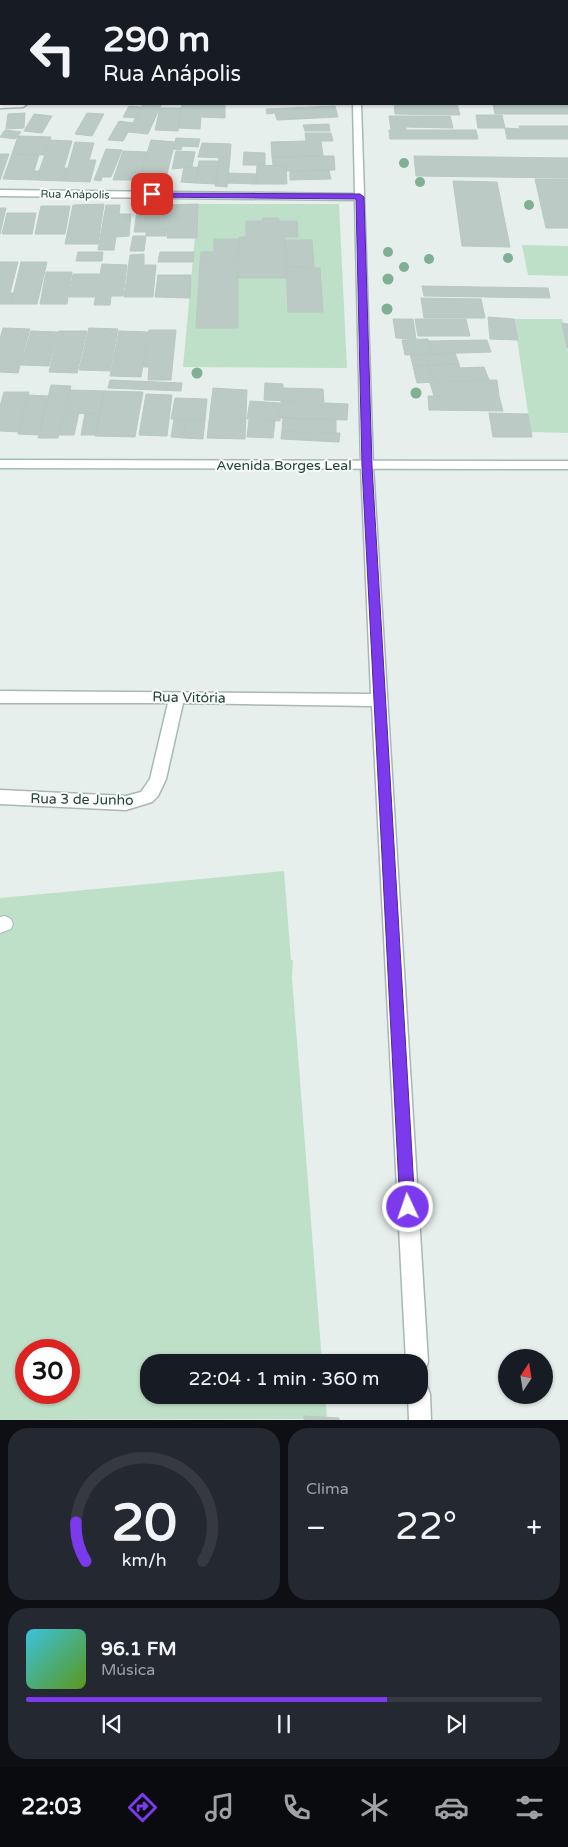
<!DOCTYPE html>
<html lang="pt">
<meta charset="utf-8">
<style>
body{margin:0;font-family:"Varela Round",sans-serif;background:#242831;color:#f1f3f6;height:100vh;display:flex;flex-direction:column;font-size:19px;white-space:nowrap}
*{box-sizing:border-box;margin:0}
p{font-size:16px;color:#9ea1a6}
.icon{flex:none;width:28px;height:28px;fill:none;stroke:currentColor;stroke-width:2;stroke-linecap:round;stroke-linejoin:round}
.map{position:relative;height:1420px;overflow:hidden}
.panel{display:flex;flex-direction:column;gap:8px;padding:8px;background:#0d0f14;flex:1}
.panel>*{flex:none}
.guide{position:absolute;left:0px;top:0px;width:569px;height:105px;box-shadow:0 1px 4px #0004;background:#171b24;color:#f1f3f6;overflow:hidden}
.needle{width:32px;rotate:12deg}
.buttons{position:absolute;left:498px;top:1349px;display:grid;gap:10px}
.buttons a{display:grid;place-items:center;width:55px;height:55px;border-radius:50%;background:#171b24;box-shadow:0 1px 4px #0004;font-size:25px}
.speed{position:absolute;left:15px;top:1339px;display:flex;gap:10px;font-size:25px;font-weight:700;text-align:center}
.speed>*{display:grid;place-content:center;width:65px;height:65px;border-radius:50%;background:#171b24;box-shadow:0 1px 4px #0004;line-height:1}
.speed .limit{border:8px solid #d22;background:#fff;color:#111}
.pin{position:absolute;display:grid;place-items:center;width:42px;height:42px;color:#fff;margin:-21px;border-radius:10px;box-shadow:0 2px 8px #0006}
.me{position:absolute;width:55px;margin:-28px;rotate:357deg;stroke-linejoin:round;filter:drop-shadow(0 0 4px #0008)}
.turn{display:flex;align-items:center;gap:18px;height:105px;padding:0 20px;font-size:22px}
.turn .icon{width:65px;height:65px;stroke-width:2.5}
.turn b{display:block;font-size:35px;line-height:42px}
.big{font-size:38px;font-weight:600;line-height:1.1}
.panel .widget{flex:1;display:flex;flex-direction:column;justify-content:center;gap:8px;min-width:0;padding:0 18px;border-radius:20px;background:#242831}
.panel .dial{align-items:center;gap:0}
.dial svg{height:130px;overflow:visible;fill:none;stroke:#363941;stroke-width:7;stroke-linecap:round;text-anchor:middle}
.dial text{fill:#f1f3f6;stroke:none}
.song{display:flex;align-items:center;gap:15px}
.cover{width:60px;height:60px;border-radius:8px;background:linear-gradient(135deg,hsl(190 70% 55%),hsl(90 70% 35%))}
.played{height:5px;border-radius:2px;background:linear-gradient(90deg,#7c3aed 70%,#363941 70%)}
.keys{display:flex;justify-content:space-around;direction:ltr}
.heat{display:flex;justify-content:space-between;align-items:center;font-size:28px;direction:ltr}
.panel .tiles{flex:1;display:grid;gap:8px;grid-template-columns:1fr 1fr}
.widget:last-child{grid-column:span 2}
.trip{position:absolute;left:140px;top:1354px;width:288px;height:50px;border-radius:20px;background:#171b24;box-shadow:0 1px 4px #0004;font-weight:600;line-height:50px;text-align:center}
.tabs{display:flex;height:80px;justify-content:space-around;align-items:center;background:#090b0e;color:#9ea1a6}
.tabs .icon{width:35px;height:35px}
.tabs .on{color:#7c3aed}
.tabs b{font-size:22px;color:#f1f3f6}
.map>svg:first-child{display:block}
.green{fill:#bfe0c8;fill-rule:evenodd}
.building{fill:#bbcac4;stroke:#b8c9c2}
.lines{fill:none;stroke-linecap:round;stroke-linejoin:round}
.lane-casing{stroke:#a8b8b2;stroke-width:2}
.street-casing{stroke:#a8b8b2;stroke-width:3}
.secondary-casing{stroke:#a4bbb3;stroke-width:3}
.lane{fill:#fff;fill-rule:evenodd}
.street{fill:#fff;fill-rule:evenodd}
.secondary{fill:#fff;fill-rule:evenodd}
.tree{fill:#80af93}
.route{fill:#7c3aed;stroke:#51269a}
.labels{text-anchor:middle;stroke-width:4;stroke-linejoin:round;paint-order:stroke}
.far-street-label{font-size:11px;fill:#24423a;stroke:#f7fbf9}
.street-label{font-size:14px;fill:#24423a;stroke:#f7fbf9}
</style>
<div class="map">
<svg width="568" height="1420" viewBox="0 0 568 1420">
<rect width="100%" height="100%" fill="#e6efeb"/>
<path class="green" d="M 198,204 L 339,204 L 347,368 L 183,367 Z
M 522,245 L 568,246 L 568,276 L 528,275 Z
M 514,319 L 562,319 L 568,352 L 568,433 L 531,432 Z
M 284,871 L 291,960 L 293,960 L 292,978 L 322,1362 L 149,1362 L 149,1395 L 325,1395 L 327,1419 L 0,1420 L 0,898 ZM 26,1350 L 69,1350 L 69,1392 L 26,1392 Z"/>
<path class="building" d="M 568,103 L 568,114 L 495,114 L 493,104 Z
M 143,104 L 161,105 L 148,134 L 128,132 Z
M 182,104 L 202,105 L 200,129 L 178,128 Z
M 203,104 L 225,104 L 225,118 L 202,117 Z
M 394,104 L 457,104 L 460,115 L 395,114 Z
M 129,106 L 141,107 L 136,118 L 123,117 Z
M 335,106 L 338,117 L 277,120 L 275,113 L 267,114 L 266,109 Z
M 160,108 L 181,108 L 178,131 L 155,130 Z
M 25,113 L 24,128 L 6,129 L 8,114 Z
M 87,113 L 104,114 L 92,136 L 75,134 Z
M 34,114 L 52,116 L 42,133 L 24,131 Z
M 476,115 L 502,115 L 505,128 L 478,128 Z
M 389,116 L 450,116 L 453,128 L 406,127 L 406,130 L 391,130 Z
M 119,121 L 133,123 L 123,141 L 108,140 Z
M 329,124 L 330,131 L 305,131 L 303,125 Z
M 519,126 L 568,126 L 568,139 L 507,139 L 505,128 L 520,129 Z
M 5,130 L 21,132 L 15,139 L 0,137 Z
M 389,130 L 476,130 L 478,139 L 390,139 Z
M 305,133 L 331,133 L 333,141 L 306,141 Z
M 18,136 L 51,137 L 45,155 L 12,154 Z
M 176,138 L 200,139 L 198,147 L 182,146 L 181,150 L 173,149 Z
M 50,140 L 72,141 L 64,168 L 67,168 L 64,181 L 36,180 Z
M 151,140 L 175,142 L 165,182 L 139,180 Z
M 306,141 L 321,141 L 323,156 L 272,157 L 271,142 Z
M 75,142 L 94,143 L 89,160 L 70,160 Z
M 202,143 L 231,144 L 230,158 L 198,157 Z
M 106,149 L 122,150 L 111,177 L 102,177 L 101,181 L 94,180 Z
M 123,151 L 147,152 L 139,180 L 113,180 Z
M 176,151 L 195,152 L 192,167 L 172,169 Z
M 244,152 L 265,153 L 265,165 L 243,165 Z
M 0,154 L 9,154 L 0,180 Z
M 12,154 L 39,155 L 34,171 L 40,171 L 36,180 L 3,179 Z
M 323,156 L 334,156 L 335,170 L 286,171 L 286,166 L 273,165 L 272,157 Z
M 414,156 L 568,158 L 568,178 L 416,176 Z
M 219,158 L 230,158 L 227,187 L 215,186 Z
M 70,160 L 96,160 L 90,182 L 64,181 Z
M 199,161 L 219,161 L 216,184 L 196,183 Z
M 257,165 L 286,166 L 287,184 L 256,184 Z
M 184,167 L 198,167 L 196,183 L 181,182 Z
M 329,170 L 331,179 L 290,180 L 290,171 Z
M 229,173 L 257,174 L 256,184 L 227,183 Z
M 535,179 L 568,179 L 568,228 L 546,228 Z
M 453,181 L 497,182 L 510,247 L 462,246 Z
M 104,204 L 98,244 L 65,244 L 73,205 Z
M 138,204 L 153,205 L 152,211 L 168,211 L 166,236 L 146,236 L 146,232 L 134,232 Z
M 198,204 L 197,238 L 167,238 L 169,205 Z
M 106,205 L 120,205 L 119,214 L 131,214 L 129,236 L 116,237 L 114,250 L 98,250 Z
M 41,206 L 70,206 L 65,234 L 35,234 Z
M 0,208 L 6,208 L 0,234 Z
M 7,213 L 36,213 L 32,234 L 2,234 Z
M 263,218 L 278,218 L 280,221 L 297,221 L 298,237 L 246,237 L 246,221 L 262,221 Z
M 133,236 L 146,236 L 144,251 L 130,251 Z
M 239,237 L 285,237 L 287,278 L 238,278 Z
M 214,239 L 239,239 L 238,262 L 200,262 L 201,252 L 214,252 Z
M 285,240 L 312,240 L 314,267 L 286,267 Z
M 78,252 L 103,252 L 102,261 L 76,261 Z
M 160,252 L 194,252 L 193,262 L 158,262 Z
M 144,254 L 144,265 L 156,265 L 153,297 L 124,297 L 130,255 Z
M 0,262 L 18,262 L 10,293 L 14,293 L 11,304 L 0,304 Z
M 21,262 L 47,262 L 37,304 L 11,304 Z
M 200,262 L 238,262 L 238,328 L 196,328 Z
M 102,264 L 127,265 L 123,296 L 111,296 L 110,305 L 94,305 Z
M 286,267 L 320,268 L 323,312 L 288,312 Z
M 46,272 L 72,272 L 67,304 L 40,304 Z
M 73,274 L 99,274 L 95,297 L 69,297 Z
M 158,275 L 191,275 L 190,298 L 155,297 Z
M 422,286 L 481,287 L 483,297 L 424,296 Z
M 482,287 L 548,288 L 550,298 L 484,297 Z
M 421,298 L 481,299 L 485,318 L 424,318 Z
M 488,317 L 514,319 L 518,340 L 490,339 Z
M 393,319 L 413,319 L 416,339 L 396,338 Z
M 415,319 L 466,319 L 470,336 L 418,336 Z
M 562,323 L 568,324 L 568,348 L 567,348 Z
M 3,328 L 30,329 L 18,373 L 0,372 L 0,339 Z
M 89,328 L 118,329 L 110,371 L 79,370 Z
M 149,330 L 176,330 L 171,380 L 148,380 L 149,367 L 143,367 Z
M 31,331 L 58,332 L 49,366 L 21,365 Z
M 59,331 L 87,331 L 77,373 L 49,372 Z
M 119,331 L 148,332 L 141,377 L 110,376 Z
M 428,339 L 431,354 L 405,355 L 402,340 Z
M 487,340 L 491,352 L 431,354 L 428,341 Z
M 455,353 L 459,364 L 429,365 L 426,354 Z
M 410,354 L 426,354 L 429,365 L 413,366 Z
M 459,364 L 460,368 L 484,367 L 489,380 L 434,382 L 429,365 Z
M 429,365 L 434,382 L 417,383 L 413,366 Z
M 110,380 L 182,383 L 181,391 L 108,388 Z
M 489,380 L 497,380 L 499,396 L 434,396 L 430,383 Z
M 265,383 L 283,384 L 283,388 L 323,389 L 324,402 L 264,400 Z
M 51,385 L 71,386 L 58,438 L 38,438 Z
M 213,388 L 247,390 L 245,439 L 207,438 Z
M 70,390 L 104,391 L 100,414 L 65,413 Z
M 104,391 L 143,392 L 135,437 L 95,436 Z
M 4,392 L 29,392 L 19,432 L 0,431 L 0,406 Z
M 146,394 L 172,395 L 167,436 L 139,435 Z
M 28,395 L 49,396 L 39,435 L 18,434 Z
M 428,396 L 499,396 L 503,411 L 429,410 Z
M 175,398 L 207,399 L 205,420 L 171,419 Z
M 250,401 L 280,403 L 280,421 L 247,419 Z
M 281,401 L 348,404 L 347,420 L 280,418 Z
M 65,413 L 79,413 L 74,435 L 59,435 Z
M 85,413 L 100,414 L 95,435 L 81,435 Z
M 489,413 L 528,414 L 532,437 L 493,437 Z
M 283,418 L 336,420 L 336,433 L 282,431 Z
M 174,419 L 186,419 L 184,438 L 171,437 Z
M 186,419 L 205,420 L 203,439 L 184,438 Z
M 249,420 L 275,421 L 273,438 L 247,437 Z
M 282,431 L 340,433 L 339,442 L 281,439 Z
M 304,1416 L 339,1418 L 339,1420 L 304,1420 Z"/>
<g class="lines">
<g class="lane-casing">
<path id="lane" d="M 5,916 L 11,919 L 13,924 L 11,929 L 0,933 L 0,917 Z"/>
</g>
<g class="street-casing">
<path id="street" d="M 350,0 L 358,0 L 358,1 L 350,1 Z
M 482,0 L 568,0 L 568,3 L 568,1 Z
M 0,3 L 1,3 L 1,7 L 0,7 Z
M 0,102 L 1,104 L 27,104 L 23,107 L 0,108 Z
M 353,104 L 361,104 L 373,466 L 428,1362 L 425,1370 L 419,1372 L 419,1362 L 406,1362 L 372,706 L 183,703 L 166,779 L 158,796 L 152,802 L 126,810 L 0,804 L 0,790 L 126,796 L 141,792 L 150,779 L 168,703 L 0,703 L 0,691 L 371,694 L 361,466 L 355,200 L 0,196 L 0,190 L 355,194 Z
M 419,1383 L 427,1386 L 430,1394 L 431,1420 L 409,1420 L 408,1395 L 419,1395 Z"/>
</g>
<g class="secondary-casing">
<path id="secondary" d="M 0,460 L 568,461 L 568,469 L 0,468 Z"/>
</g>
<use href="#lane" class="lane"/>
<use href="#street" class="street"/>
<use href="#secondary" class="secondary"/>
</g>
<g class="tree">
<circle cx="404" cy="163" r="5"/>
<circle cx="420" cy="182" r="5"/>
<circle cx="529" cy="205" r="5"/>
<circle cx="388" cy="252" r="5"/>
<circle cx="508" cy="258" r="5"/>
<circle cx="429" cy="259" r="5"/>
<circle cx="404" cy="267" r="5"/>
<circle cx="388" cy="279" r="5.5"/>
<circle cx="387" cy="309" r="5.5"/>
<circle cx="197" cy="373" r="5.5"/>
<circle cx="416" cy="393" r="5.5"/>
</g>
<path class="route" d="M 149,193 L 360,194 L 364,197 L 372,466 L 415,1207 L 413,1212 L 408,1214 L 403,1212 L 400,1207 L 362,466 L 356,199 L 152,197 L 149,196 Z"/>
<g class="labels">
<g class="far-street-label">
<text transform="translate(75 194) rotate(1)" y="4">Rua Anápolis</text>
</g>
<g class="street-label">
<text x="284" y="470">Avenida Borges Leal</text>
<text transform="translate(189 697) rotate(1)" y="5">Rua Vitória</text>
<text transform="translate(82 799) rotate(1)" y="5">Rua 3 de Junho</text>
</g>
</g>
</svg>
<div class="buttons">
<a><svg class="needle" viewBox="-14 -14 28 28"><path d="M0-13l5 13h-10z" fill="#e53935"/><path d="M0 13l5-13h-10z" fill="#9ea1a6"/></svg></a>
</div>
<div class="speed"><div class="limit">30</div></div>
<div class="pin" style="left:152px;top:194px;background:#d93025"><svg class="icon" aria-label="arrive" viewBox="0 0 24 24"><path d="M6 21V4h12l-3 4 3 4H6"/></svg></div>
<svg class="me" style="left:408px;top:1207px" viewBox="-20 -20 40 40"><circle r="17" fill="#7c3aed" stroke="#fff" stroke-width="3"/><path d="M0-11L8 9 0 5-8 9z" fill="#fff"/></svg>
<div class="trip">22:04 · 1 min · 360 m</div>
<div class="guide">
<div class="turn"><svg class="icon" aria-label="left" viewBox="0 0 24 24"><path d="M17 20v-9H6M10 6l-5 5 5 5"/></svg><div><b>290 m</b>Rua Anápolis</div></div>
</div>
</div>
<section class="panel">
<div class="tiles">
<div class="widget dial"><svg viewBox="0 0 100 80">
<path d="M14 69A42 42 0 1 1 86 69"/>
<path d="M14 69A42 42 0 0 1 8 45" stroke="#7c3aed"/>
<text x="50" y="56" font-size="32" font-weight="700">20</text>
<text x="50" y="72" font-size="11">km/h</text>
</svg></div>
<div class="widget"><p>Clima</p>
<div class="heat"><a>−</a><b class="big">22°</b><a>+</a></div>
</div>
<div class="widget">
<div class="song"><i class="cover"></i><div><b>96.1 FM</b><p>Música</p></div></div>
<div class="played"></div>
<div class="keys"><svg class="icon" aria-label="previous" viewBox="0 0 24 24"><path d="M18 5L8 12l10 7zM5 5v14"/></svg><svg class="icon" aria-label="pause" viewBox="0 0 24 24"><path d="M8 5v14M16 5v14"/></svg><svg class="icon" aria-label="next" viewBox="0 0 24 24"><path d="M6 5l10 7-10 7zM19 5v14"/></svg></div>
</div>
</div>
</section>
<nav class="tabs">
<b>22:03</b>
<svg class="icon on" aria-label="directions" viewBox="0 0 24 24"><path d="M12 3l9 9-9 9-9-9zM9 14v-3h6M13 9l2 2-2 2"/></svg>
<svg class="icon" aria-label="music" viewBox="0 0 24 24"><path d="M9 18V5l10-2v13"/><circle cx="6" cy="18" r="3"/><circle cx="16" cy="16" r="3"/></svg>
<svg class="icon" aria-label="phone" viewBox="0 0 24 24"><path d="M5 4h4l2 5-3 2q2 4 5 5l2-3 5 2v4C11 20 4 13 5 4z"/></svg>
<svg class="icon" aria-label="climate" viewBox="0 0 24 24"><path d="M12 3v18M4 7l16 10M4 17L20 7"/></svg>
<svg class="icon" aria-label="car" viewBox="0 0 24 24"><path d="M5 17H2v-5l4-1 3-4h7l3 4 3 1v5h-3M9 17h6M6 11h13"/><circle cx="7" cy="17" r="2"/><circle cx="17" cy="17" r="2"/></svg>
<svg class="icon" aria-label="filters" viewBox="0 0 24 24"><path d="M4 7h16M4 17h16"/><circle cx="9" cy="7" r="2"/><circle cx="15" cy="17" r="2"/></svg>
</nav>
